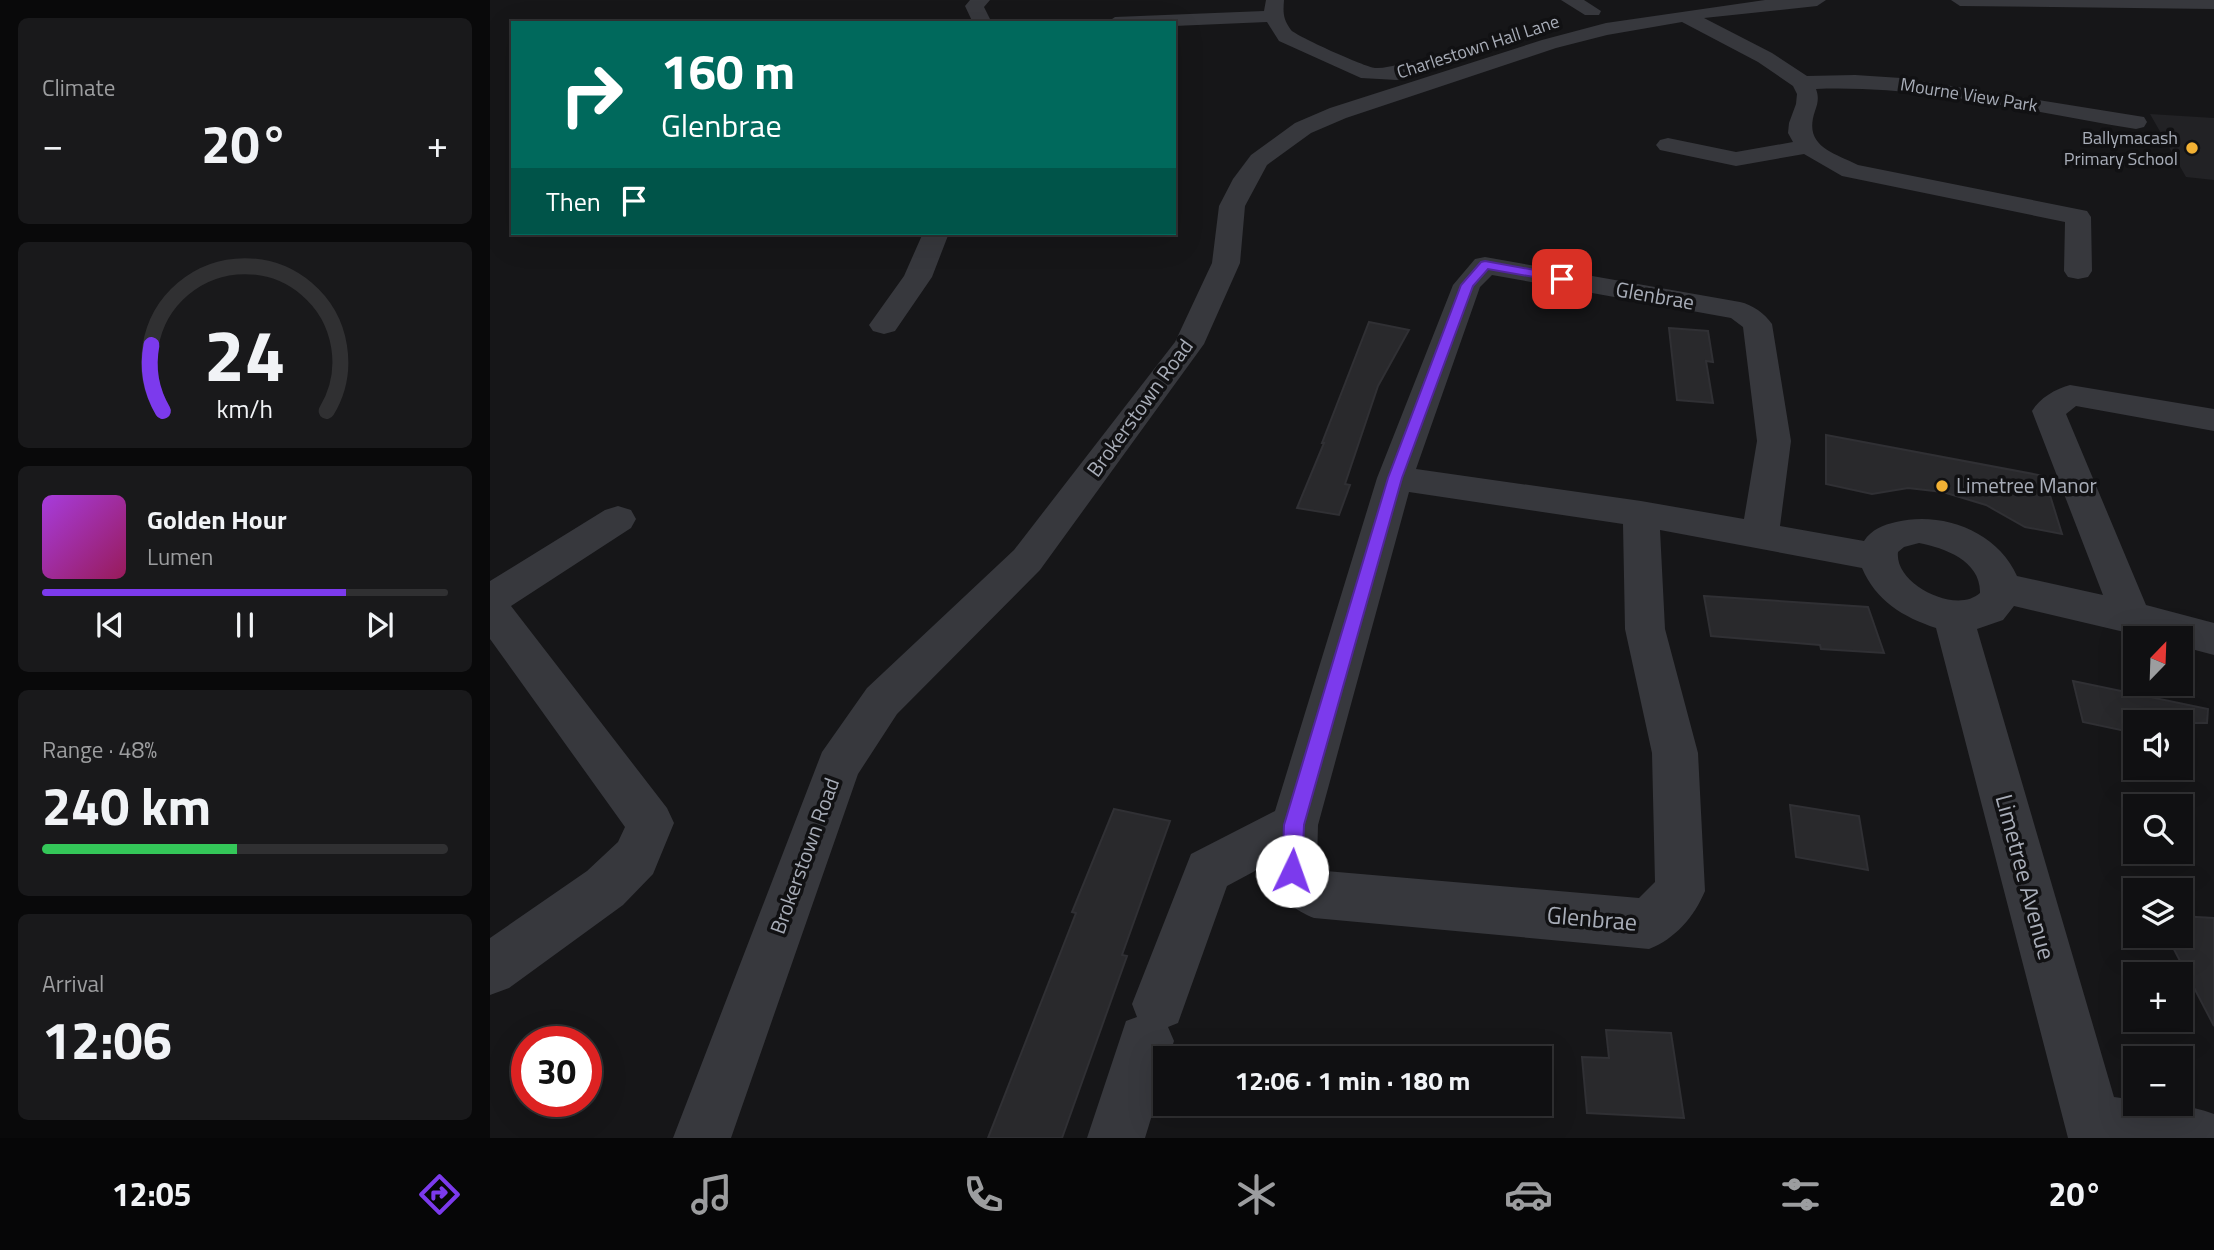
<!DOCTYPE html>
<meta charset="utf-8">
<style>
body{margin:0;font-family:"Titillium Web",sans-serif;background:#19191b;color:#f1f3f6;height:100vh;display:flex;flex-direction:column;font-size:26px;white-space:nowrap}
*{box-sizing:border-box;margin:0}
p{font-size:23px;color:#9c9d9f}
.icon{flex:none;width:38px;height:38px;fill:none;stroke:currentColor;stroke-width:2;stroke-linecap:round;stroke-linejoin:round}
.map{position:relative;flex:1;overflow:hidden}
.panel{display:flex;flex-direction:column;gap:18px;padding:18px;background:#09090a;width:490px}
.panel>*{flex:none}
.banner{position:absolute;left:21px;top:21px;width:665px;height:214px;border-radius:0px;box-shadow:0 7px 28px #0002,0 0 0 2px #303032;background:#00695c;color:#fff;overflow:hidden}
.needle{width:46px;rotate:23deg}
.fabs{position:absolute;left:1633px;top:626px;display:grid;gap:14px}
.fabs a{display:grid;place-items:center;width:70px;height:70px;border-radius:0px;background:#101012;box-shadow:0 7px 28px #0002,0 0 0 2px #303032;font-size:35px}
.speed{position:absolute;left:21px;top:1026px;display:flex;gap:14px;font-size:35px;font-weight:700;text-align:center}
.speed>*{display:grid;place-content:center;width:91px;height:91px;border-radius:50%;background:#101012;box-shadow:0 7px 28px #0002,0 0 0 2px #303032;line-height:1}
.speed .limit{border:10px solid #d22;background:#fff;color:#111}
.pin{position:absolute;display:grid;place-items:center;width:60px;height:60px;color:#fff;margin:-30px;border-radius:14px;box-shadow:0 4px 10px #0006}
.me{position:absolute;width:77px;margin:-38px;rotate:3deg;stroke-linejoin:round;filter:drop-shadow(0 0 5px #0008)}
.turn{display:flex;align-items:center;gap:24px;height:147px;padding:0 35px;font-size:32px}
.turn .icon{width:91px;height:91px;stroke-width:2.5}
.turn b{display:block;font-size:49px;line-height:60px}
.then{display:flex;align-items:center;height:66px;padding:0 35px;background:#0003;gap:14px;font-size:26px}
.big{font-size:52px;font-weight:700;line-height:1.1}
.panel .card{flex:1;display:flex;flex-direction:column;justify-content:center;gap:10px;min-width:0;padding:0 24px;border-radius:10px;background:#19191b}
.panel .dial{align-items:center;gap:0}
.dial svg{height:182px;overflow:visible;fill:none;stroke:#303032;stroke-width:7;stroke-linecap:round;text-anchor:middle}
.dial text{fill:#f1f3f6;stroke:none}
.song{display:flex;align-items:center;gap:21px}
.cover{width:84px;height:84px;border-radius:10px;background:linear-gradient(135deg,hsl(280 70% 55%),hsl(330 70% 35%))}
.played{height:7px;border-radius:4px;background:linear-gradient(90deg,#7c3aed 75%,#303032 75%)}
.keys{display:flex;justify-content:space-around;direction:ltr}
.heat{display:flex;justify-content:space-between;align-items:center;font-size:38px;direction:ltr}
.charge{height:10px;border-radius:5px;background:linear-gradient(90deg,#34c759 48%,#303032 0)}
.trip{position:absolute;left:663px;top:1046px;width:399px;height:70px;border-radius:0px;background:#101012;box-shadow:0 7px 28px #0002,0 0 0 2px #303032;font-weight:700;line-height:70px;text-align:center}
.tabs{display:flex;height:112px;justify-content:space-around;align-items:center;background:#060607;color:#9c9d9f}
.tabs .icon{width:49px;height:49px}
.tabs .on{color:#7c3aed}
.tabs b{font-size:32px;color:#f1f3f6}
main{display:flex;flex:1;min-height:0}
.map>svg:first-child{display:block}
.built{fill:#222225}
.building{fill:#29292c;stroke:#303034;stroke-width:2}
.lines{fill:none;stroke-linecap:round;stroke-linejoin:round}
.minor{fill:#37383d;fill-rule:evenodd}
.route{fill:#7c3aed;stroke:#51269a;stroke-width:2}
.poi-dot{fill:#f2b134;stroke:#111113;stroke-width:2.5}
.labels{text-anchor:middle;stroke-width:7;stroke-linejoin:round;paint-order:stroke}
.far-street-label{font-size:18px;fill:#a8adb8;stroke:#111113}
.far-poi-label{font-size:18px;fill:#a8adb8;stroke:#111113;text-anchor:end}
.street-label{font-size:21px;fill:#a8adb8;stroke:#111113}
.poi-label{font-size:21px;fill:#a8adb8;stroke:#111113;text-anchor:start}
.near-street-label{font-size:24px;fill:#a8adb8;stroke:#111113}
</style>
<main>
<section class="panel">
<div class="card"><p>Climate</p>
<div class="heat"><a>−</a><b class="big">20°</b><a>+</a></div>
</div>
<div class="card dial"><svg viewBox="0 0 100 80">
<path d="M14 69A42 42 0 1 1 86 69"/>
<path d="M14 69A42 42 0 0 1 9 40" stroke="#7c3aed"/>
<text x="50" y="56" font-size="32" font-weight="700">24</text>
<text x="50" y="72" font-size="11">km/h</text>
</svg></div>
<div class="card">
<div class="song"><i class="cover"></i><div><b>Golden Hour</b><p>Lumen</p></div></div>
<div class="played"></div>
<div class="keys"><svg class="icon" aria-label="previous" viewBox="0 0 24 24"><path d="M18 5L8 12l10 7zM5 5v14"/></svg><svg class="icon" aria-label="pause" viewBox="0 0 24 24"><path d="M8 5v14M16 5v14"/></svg><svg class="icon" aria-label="next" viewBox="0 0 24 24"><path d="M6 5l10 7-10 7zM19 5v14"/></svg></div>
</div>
<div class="card"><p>Range · 48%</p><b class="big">240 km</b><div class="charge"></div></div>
<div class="card"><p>Arrival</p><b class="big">12:06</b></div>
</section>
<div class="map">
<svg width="1724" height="1138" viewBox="0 0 1724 1138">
<rect width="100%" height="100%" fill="#161618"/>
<path class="built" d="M 1660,114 L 1724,118 L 1724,180 L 1696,177 Z"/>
<path class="building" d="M 879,322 L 919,330 L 888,386 L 855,484 L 860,485 L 849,515 L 807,508 L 834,443 L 832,443 Z
M 1179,328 L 1218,331 L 1223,362 L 1216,361 L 1223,403 L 1187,400 Z
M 1336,435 L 1554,476 L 1572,534 L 1535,527 L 1496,505 L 1453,492 L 1418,488 L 1382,494 L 1336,484 Z
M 1214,596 L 1378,607 L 1394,653 L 1331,649 L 1330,645 L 1221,636 Z
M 1583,681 L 1718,709 L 1717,723 L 1645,723 L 1645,733 L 1593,722 Z
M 1300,805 L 1369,816 L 1378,870 L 1306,857 Z
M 624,809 L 680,821 L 632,955 L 637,956 L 572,1138 L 498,1138 L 586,913 L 582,912 Z
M 1690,916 L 1724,918 L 1724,1026 L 1677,936 L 1690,936 Z
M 1116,1030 L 1181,1033 L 1194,1118 L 1097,1113 L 1092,1057 L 1119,1058 Z"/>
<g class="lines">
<path class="minor" d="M 480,0 L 500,0 L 494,7 L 502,23 L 483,23 L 475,6 Z
M 776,0 L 794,0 C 793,13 793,19 801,30 C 806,36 875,67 885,68 C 903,69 922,58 937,62 L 940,66 L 937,70 L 907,80 L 871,78 L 789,41 L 777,22 L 684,26 L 684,23 L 616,23 L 625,17 L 774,11 Z
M 1071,0 L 1094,0 L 1111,11 L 1109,15 L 1095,15 Z
M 1275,0 L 1336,0 L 1327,6 L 1214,18 L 1282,53 L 1317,76 L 1365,75 L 1411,78 L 1654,117 L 1657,122 L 1654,127 L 1646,129 C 1541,112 1433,85 1326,89 C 1329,97 1328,103 1325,111 C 1313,146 1342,152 1368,165 L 1597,211 L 1601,217 L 1602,271 L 1598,277 L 1588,279 L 1578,277 L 1574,271 L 1575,222 L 1352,176 L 1314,154 L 1246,166 L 1170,150 L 1166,145 L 1170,140 L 1178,138 L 1246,152 L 1303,142 L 1298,133 L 1299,123 L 1306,104 L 1307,94 L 1303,86 L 1268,62 L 1192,22 L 1117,35 L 1066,48 L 856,118 L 821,133 L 777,165 L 755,206 L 750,263 L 714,344 L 550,570 L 407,714 L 368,774 L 241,1138 L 183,1138 L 332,752 L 377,688 L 524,550 L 685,342 L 722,263 L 729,206 L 743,179 L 761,155 L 805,123 L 840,108 L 1052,40 L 1116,23 Z
M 1461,0 L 1724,0 L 1724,9 L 1470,6 Z
M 433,233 L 459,233 L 442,277 L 405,331 L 394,334 L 383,331 L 379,325 L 414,276 Z
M 995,257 L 1250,302 C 1263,305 1274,313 1282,324 L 1301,441 L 1290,526 L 1374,541 C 1382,529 1393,525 1406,522 C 1452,511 1507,531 1527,576 L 1613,595 L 1542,411 C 1550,398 1565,389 1580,385 L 1724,409 L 1724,431 L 1586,406 L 1576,414 L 1656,605 L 1724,623 L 1724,655 L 1690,646 L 1690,639 L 1664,639 L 1524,606 L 1513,620 L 1487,629 L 1624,1097 L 1645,1100 L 1645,1104 C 1672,1104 1699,1104 1724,1114 L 1724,1138 L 1578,1138 L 1446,628 C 1413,617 1386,601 1372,568 L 1170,530 L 1175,629 L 1208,753 L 1215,891 C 1204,917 1185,939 1159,949 L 824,918 C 803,910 776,889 778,864 L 737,886 L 688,1023 L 678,1027 L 684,1041 L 678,1059 L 676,1059 L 676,1069 L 655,1138 L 597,1138 L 636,1021 L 647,1017 L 642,1004 L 701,854 L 785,811 L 887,478 L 963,285 L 985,259 ZM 1002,275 L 1241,318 L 1253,327 L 1267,441 L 1254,519 L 1151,501 L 926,469 L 990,287 ZM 919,492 L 1133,524 L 1135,629 L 1162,753 L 1165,882 L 1149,898 L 836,871 L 827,862 L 828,825 ZM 1429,543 C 1455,548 1491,561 1490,593 C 1466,615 1404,584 1408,552 L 1414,547 Z
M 128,506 L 141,510 L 146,519 L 141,528 L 21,606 L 177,808 L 184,823 L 163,874 L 133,905 L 19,988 L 0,995 L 0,938 L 97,871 L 128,842 L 135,827 L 0,639 L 0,581 L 115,510 Z"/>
</g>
<path class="route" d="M 995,261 L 1072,275 L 1078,279 L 1072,282 L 998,269 L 983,286 L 912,478 L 814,825 L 812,871 L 809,878 L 802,881 L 795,878 L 792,871 L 794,825 L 898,478 L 971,285 L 991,262 Z"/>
<g class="poi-dot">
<circle cx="1702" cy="148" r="7"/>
<circle cx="1452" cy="486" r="7"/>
</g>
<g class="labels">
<g class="far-street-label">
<text transform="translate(988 47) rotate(-18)" y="6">Charlestown Hall Lane</text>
<text transform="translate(1479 95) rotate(9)" y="6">Mourne View Park</text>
</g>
<g class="far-poi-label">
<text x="1688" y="144">Ballymacash<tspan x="1688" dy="21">Primary School</tspan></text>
</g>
<g class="street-label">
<text transform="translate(1165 296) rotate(10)" y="7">Glenbrae</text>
<text transform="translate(650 408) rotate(-54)" y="7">Brokerstown Road</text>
<text transform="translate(315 856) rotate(-70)" y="7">Brokerstown Road</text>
</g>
<g class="poi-label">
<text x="1466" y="493">Limetree Manor</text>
</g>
<g class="near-street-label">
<text transform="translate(1535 877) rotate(75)" y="8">Limetree Avenue</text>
<text transform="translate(1102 919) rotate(5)" y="8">Glenbrae</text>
</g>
</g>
</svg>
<div class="fabs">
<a><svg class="needle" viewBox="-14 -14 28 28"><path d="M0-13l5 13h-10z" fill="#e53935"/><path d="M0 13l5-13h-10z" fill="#9c9d9f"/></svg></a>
<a><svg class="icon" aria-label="sound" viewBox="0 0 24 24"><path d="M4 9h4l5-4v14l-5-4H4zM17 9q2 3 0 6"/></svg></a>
<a><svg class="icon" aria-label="search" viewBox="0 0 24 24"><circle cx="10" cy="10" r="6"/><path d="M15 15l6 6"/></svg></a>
<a><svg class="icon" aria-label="layers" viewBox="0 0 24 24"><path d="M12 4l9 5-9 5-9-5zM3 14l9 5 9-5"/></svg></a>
<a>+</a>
<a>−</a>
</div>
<div class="speed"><div class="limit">30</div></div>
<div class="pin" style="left:1072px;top:279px;background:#d93025"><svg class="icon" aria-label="arrive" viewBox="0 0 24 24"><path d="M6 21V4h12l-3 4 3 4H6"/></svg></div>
<svg class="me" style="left:802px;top:871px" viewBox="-20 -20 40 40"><circle r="19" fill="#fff"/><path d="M0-13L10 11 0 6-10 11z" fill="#7c3aed"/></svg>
<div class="trip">12:06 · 1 min · 180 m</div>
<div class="banner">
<div class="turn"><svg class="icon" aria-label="right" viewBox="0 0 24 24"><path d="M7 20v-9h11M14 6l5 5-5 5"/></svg><div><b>160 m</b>Glenbrae</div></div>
<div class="then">Then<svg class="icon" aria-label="arrive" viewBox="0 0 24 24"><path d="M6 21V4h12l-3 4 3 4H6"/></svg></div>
</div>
</div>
</main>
<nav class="tabs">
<b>12:05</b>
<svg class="icon on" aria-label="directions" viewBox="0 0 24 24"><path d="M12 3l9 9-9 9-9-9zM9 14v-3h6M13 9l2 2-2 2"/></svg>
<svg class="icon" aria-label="music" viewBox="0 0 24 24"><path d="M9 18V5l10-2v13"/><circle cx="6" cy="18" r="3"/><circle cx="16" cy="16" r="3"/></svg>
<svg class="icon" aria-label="phone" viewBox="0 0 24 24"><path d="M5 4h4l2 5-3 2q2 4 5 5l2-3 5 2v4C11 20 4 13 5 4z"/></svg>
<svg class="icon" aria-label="climate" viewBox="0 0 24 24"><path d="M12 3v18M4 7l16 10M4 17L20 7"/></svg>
<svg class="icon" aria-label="car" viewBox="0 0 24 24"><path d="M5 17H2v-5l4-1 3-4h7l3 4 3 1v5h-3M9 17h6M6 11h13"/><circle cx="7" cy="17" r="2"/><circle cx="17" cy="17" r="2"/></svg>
<svg class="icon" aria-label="filters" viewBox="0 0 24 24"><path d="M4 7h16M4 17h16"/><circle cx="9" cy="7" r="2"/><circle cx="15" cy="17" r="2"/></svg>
<b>20°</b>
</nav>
